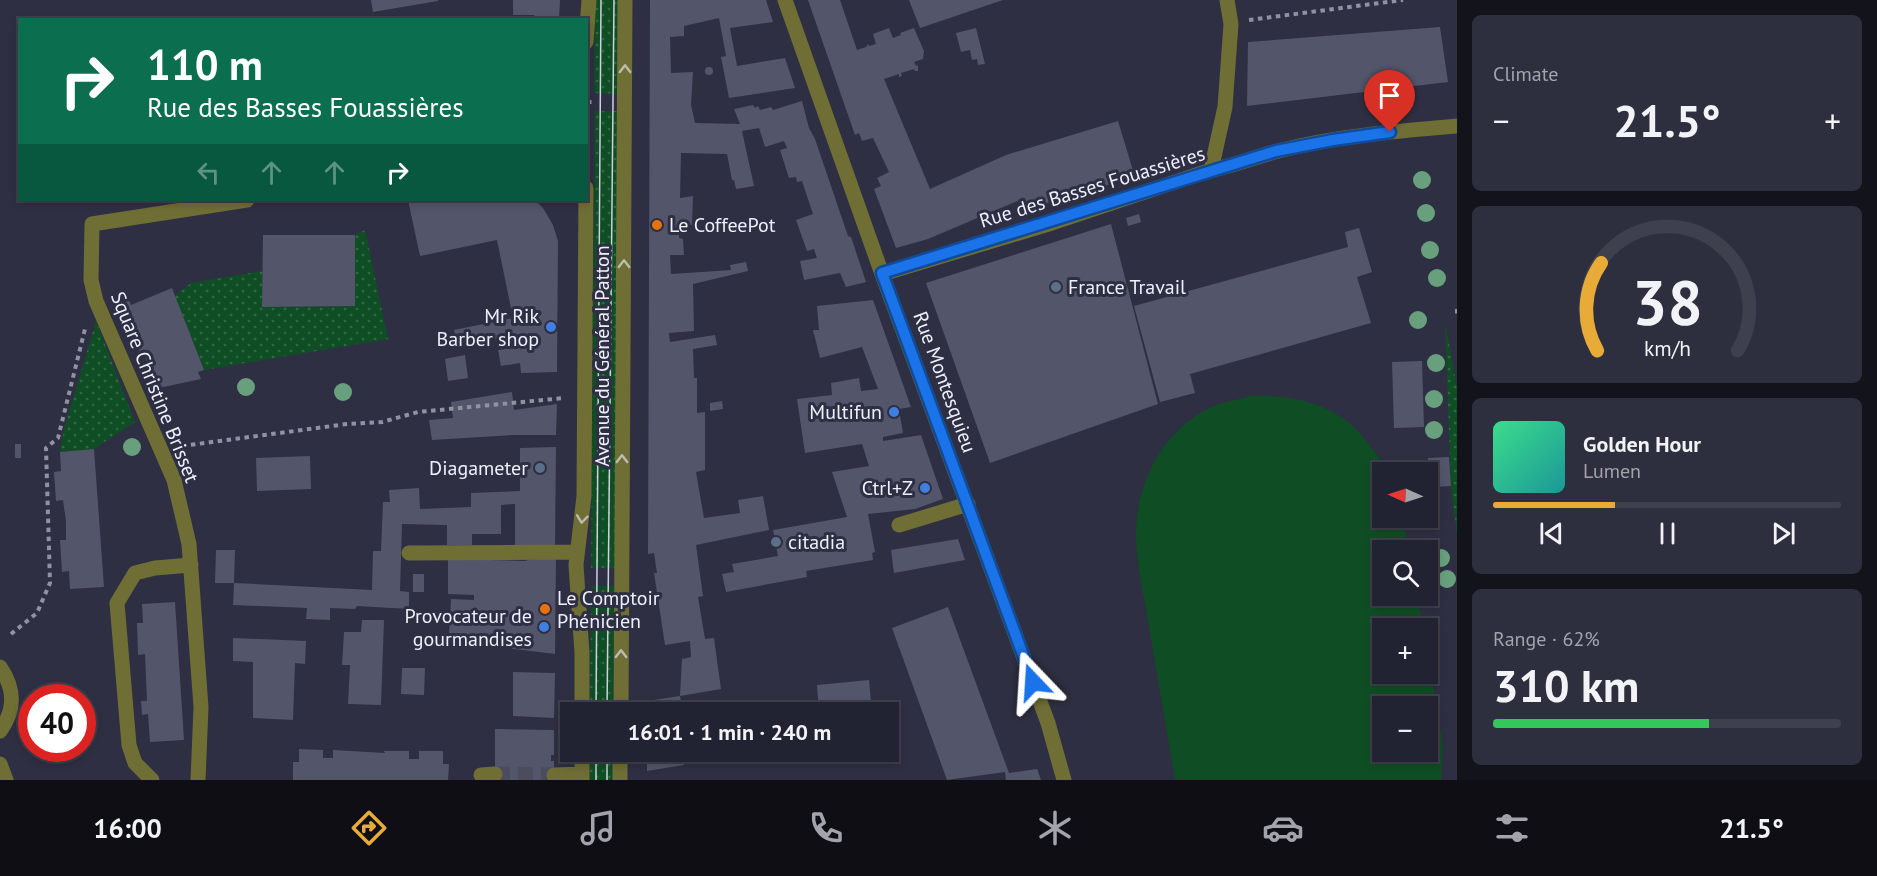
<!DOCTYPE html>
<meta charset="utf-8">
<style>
body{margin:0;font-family:"PT Sans",sans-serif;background:#2e2f3e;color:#f1f3f6;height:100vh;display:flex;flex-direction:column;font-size:22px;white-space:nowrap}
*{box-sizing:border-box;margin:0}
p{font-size:20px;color:#a2a4ac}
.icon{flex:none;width:33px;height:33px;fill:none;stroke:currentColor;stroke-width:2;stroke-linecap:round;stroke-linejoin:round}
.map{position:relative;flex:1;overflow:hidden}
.details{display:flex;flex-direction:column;gap:15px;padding:15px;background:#13131c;width:420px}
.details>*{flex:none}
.hud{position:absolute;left:18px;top:18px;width:570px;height:183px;border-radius:0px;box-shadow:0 3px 9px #0003,0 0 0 2px #3f404d;background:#0b6e4f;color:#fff;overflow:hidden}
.needle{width:39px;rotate:273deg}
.controls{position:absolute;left:1372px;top:462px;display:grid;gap:12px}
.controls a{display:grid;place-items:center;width:66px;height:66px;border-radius:0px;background:#222332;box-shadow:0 3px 9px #0003,0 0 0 2px #3f404d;font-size:30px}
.speed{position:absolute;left:18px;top:684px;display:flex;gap:12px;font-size:30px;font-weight:700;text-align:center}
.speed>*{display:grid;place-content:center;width:78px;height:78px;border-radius:50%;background:#222332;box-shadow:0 3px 9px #0003,0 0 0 2px #3f404d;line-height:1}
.speed .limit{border:9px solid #d22;background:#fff;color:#111}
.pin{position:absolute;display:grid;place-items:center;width:51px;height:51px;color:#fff;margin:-62px -26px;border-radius:50% 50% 50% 0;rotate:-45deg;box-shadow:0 0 6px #0007}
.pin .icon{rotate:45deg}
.me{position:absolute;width:66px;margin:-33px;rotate:340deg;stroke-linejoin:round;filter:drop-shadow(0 0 4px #0008)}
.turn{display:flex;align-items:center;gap:21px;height:126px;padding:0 30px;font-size:27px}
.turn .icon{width:78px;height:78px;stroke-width:2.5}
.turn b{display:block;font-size:42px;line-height:51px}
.lanes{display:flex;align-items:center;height:57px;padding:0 30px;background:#0003;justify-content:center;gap:30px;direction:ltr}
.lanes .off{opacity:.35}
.big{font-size:45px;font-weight:600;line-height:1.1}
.details .card{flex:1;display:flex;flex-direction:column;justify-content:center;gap:9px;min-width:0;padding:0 21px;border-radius:9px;background:#2e2f3e}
.details .dial{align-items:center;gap:0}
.dial svg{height:156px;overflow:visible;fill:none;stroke:#3f404d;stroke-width:7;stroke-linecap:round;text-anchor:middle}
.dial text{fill:#f1f3f6;stroke:none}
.song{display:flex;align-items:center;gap:18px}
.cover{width:72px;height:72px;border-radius:9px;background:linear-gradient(135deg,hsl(150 70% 55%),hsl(180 70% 35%))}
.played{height:6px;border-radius:3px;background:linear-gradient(90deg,#e9ab38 35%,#3f404d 35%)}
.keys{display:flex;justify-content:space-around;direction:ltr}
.heat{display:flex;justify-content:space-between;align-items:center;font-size:33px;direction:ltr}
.charge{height:9px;border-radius:4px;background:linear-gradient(90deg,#34c759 62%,#3f404d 0)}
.trip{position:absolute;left:560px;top:702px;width:339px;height:60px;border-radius:0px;background:#222332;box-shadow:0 3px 9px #0003,0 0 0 2px #3f404d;font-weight:600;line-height:60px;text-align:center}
.tab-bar{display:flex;height:96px;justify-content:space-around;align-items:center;background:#0e0e14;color:#a2a4ac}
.tab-bar .icon{width:42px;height:42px}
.tab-bar .on{color:#e9ab38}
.tab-bar b{font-size:27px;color:#f1f3f6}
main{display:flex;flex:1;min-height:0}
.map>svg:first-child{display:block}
.green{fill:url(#green-dots)}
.pitch{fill:#0f4e24;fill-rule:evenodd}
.building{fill:#53556a}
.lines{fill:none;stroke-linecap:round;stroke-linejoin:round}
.minor-tunnel{stroke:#4b4c5e;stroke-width:15;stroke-dasharray:15 8;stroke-linecap:butt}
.path{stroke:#9091a1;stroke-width:4;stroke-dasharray:4.5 4.5;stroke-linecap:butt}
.minor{stroke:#6f6e35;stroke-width:15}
.tram{stroke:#cfd1df;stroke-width:1.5}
.tree{fill:#68a07d}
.oneway{stroke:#bbbcad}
.route-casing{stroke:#114b97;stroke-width:15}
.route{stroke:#1a73e8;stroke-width:10}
.food-dot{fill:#e8710a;stroke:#2e2f42;stroke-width:2}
.service-dot{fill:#5c6f8a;stroke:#2e2f42;stroke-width:2}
.shop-dot{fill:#3f7fe0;stroke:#2e2f42;stroke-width:2}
.labels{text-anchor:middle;stroke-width:6;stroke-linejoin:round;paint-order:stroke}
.street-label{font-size:20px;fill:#eef0fd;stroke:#2e2f42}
.poi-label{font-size:20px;fill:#eef0fd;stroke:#2e2f42;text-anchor:end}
</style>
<main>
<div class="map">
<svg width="1457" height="780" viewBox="0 0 1457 780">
<defs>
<pattern id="green-dots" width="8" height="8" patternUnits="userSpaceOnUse" patternTransform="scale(1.5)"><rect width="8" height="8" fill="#0f4e24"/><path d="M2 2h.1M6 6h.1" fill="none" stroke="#326845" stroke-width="1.8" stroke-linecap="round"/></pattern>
</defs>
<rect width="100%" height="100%" fill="#2e2f42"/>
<path class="green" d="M 595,0 L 619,0 L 618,94 L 594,93 Z
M 595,111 L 618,111 L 615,568 L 591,568 Z
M 365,230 L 388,339 L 204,370 L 175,296 L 191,283 L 262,271 L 262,307 L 355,306 L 355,235 Z
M 96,321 L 135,422 L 94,449 L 60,452 L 64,429 Z
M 1445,322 L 1457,387 L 1457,534 L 1451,486 Z
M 591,586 L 614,586 L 613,712 L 590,712 Z
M 590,752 L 613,752 L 613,780 L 590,780 Z"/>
<path class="pitch" d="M 1251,396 C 1285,395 1321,400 1348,422 C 1363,434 1375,453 1387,468 L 1388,472 L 1383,472 L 1383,518 L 1402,518 L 1408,550 L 1383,550 L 1383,596 L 1417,596 L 1423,628 L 1383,628 L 1383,674 L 1428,674 L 1428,656 L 1443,745 L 1441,780 L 1175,780 C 1167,731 1158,681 1150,632 C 1145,599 1136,566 1136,533 C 1136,486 1161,434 1204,411 C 1218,403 1235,400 1251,396 ZM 1383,706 L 1428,706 L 1428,752 L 1383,752 Z"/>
<path class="building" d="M 371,0 L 438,0 L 438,1 L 373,12 Z
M 513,0 L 560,0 L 559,20 L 534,20 L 534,15 L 513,15 Z
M 650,0 L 766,0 L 773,22 L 730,28 L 737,66 L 785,58 L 795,88 L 729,98 L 721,57 L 726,56 L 719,18 L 684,26 L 684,36 L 670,37 L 671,73 L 693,72 L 691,105 L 695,123 L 740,124 L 734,109 L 753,105 L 755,108 L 758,106 L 760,110 L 771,107 L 773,110 L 802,101 L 809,128 L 815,139 L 848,236 L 851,237 L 866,282 L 846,287 L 840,273 L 804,280 L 800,261 L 817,258 L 814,249 L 807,251 L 796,220 L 813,214 L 802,181 L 797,182 L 796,177 L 789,178 L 780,150 L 787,148 L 784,141 L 765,147 L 759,128 L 742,131 L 754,186 L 736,189 L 734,180 L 732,180 L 727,154 L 681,153 L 680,198 L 693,196 L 692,225 L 679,225 L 679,238 L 683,239 L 684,255 L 670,255 L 671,274 L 731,270 L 730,265 L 746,262 L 748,271 L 693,284 L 694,331 L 669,333 L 670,342 L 715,335 L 717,345 L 693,349 L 694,378 L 697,378 L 697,413 L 705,412 L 705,470 L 696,472 L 704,518 L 740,513 L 738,500 L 763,496 L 769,530 L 696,545 L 703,596 L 698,597 L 705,639 L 714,638 L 721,689 L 680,696 L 683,712 L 647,712 L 647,701 L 680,696 L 682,659 L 691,657 L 690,641 L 665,645 L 654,573 L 657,573 L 654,553 L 648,554 Z
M 808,0 L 840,0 L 857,50 L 866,47 L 868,44 L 869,46 L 876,44 L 873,34 L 889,28 L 893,38 L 901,35 L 900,33 L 914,28 L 924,51 L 923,59 L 914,62 L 916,66 L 918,65 L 918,71 L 915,71 L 914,69 L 901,73 L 902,76 L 899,77 L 899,74 L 884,79 L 930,189 L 1006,155 L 1118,121 L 1135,177 L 1023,210 L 1020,200 L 928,239 L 896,248 L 874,189 L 881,186 L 877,178 L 889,172 L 873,138 L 862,141 L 859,133 L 855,135 Z
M 909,0 L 1003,0 L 920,28 Z
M 1440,27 L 1448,82 L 1247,106 L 1248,42 Z
M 976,28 L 985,64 L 978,65 L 977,59 L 972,60 L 970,50 L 961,52 L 956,33 Z
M705 71a4 4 0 1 1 8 0a4 4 0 1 1-8 0Z
M 408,200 L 535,200 L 543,208 L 553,225 L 558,241 L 557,372 L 521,373 L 520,363 L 501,366 L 498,350 L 521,347 L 520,334 L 494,339 L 493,333 L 456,339 L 454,330 L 513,318 L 497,240 L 420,256 Z
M 1139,214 L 1141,222 L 1128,226 L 1126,218 Z
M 1111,224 L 1158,404 L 990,463 L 926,283 Z
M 1359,228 L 1372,272 L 1357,277 L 1371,323 L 1190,374 L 1195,393 L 1160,402 L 1134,306 L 1348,247 L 1345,232 Z
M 263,235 L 355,235 L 355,306 L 262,307 Z
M 172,288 L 204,370 L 198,372 L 201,379 L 154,389 L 146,369 L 149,367 L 144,354 L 141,355 L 120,304 L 129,300 L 131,305 Z
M 873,300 L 911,407 L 899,409 L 903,433 L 883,437 L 883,441 L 921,435 L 943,499 L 915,509 L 868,514 L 875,552 L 872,553 L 873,560 L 806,571 L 807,577 L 726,592 L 722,574 L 734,572 L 732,564 L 778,556 L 773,530 L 847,517 L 832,472 L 869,466 L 862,444 L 805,453 L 797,399 L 832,395 L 831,383 L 859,378 L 861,391 L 878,389 L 862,347 L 820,358 L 813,330 L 819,330 L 817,306 Z
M 465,355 L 468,378 L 448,381 L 445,359 Z
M 1422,361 L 1424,427 L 1394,428 L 1392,362 Z
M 512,392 L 514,410 L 557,404 L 556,435 L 514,435 L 432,440 L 429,420 L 453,418 L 451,402 Z
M 722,401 L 723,409 L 710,411 L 710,403 Z
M 15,444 L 21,444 L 21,458 L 15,458 Z
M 556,447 L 555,546 L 515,546 L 515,504 L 501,505 L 501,534 L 472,534 L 472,545 L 447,545 L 447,525 L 402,524 L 400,591 L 409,592 L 409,609 L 357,606 L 355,609 L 330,608 L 330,620 L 306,619 L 307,608 L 233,605 L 234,583 L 372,590 L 373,551 L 381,551 L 383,502 L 390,502 L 389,490 L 419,488 L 420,509 L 471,507 L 471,493 L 520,491 L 520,448 Z
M 94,449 L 104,587 L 70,589 L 69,571 L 62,572 L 60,540 L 66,540 L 66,521 L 63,500 L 56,501 L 54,472 L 61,471 L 60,452 Z
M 310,456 L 311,489 L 257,491 L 256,458 Z
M 1449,457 L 1451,486 L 1434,487 L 1434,472 L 1428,473 L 1428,458 Z
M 958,539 L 965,560 L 894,573 L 891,550 Z
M 216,550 L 235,550 L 234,583 L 215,583 Z
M 535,558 L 556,558 L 555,654 L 472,644 L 472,637 L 449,635 L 451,599 L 474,600 L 474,595 L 448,594 L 448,559 L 525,561 Z
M 413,574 L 424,574 L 424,592 L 413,592 Z
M 175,602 L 184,740 L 150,742 L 148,714 L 142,715 L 141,701 L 147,701 L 145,654 L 138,655 L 137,623 L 143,623 L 142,604 Z
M 948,607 L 1009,773 L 1037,769 L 1041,780 L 1006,780 L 1005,772 L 947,780 L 892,628 Z
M 362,620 L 384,620 L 381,705 L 348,704 L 350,665 L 342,665 L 344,632 L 361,632 Z
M 233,638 L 306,641 L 305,664 L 295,663 L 293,720 L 253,718 L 253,662 L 233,661 Z
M 402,668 L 425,668 L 424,695 L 401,694 Z
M 513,672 L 555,673 L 554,718 L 513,716 Z
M 869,680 L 872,712 L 819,712 L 817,685 Z
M 495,729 L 554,730 L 554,755 L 551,755 L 551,761 L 554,761 L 554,780 L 495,780 Z
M 299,749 L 323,750 L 323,758 L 333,758 L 333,750 L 385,753 L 384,751 L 409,751 L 409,759 L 419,759 L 419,751 L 443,751 L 443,764 L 449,764 L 448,780 L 293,780 L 293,762 L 299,762 Z
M 647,752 L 676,752 L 678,759 L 683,758 L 684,765 L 647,771 Z"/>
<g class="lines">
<path class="minor-tunnel" d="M 495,774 L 554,775"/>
<path class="path" d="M 1249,20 L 1403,0
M 587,102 L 594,102
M 1457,309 L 1457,315
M 182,446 L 347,424 L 382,422 L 418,412 L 564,398
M 11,634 L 37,613 L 50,583 L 46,448 L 58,438 L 85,329"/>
<path class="minor" d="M 785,0 L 882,274 L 1048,723 L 1064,780
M 586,42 L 589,0
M 1211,170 L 1225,107 L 1231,24 L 1227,0
M 882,274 L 1052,223 L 1211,170 C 1234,166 1255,157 1278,151 C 1336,136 1397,131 1457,126
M 899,525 L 968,504
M 409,553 L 577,552
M 0,667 C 15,689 16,709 0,731
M 582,712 L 582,653 L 576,565 L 584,496 L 586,188
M 621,712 L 625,0
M 0,764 L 6,780
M 481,775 L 495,774
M 554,775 L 582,774
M 152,780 L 135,763 L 129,745 L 117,603 L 135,573 L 155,568 L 191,565
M 198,780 L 201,707 L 189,544 L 174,480 L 96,301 L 91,280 L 92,224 L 247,200
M 582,780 L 582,752
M 620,780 L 620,752"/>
<path class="tram" d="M 596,712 L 601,0
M 607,712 L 614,0
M 596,780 L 596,752
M 607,780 L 607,752"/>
</g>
<g class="tree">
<circle cx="1422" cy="180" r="9"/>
<circle cx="1426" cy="213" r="9"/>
<circle cx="1430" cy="250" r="9"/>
<circle cx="1437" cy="278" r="9"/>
<circle cx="1418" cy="320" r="9"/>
<circle cx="1436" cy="363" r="9"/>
<circle cx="246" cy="387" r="9"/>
<circle cx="343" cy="392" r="9"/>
<circle cx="1434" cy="399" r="9"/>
<circle cx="1434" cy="430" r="9"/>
<circle cx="132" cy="447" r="9"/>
<circle cx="1441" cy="558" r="9"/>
<circle cx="1447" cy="579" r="9"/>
</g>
<defs><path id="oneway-chevron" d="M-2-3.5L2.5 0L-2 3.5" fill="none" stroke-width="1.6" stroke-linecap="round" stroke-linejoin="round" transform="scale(1.5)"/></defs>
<g class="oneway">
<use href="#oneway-chevron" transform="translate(625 69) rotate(-90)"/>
<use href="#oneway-chevron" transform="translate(624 264) rotate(-90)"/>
<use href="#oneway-chevron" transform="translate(622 459) rotate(-90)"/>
<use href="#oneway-chevron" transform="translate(582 519) rotate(97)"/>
<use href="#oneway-chevron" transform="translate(621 654) rotate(-90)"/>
</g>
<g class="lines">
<g class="route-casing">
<path id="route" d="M 1033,682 L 882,273 L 1276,151 L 1333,140 L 1390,132"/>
</g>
<use href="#route" class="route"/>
</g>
<g class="food-dot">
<circle cx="657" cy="225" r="6"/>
<circle cx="545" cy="609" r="6"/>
</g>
<g class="service-dot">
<circle cx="1056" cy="287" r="6"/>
<circle cx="540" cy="468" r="6"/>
<circle cx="776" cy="542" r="6"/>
</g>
<g class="shop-dot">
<circle cx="551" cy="327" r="6"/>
<circle cx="894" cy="412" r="6"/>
<circle cx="925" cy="488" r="6"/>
<circle cx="544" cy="627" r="6"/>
</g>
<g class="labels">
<g class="street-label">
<text transform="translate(1092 187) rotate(-17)" y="7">Rue des Basses Fouassières</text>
<text transform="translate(602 356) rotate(-90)" y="7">Avenue du Général Patton</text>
<text transform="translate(945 382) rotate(70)" y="7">Rue Montesquieu</text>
<text transform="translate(155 387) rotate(68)" y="7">Square Christine Brisset</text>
</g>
<g class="poi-label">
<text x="669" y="232" text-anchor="start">Le CoffeePot</text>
<text x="1068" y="294" text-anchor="start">France Travail</text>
<text x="539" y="323">Mr Rik<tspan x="539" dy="23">Barber shop</tspan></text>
<text x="882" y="419">Multifun</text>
<text x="528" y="475">Diagameter</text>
<text x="913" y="495">Ctrl+Z</text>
<text x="788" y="549" text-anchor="start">citadia</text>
<text x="557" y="605" text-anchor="start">Le Comptoir<tspan x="557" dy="23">Phénicien</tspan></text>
<text x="532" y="623">Provocateur de<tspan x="532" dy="23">gourmandises</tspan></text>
</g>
</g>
</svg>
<div class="controls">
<a><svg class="needle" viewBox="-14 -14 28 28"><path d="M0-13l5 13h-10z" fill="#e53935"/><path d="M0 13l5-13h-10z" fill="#a2a4ac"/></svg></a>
<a><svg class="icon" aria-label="search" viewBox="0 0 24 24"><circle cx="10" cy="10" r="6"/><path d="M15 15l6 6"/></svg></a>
<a>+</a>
<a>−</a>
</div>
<div class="speed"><div class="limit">40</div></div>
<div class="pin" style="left:1390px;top:132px;background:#d93025"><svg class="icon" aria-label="arrive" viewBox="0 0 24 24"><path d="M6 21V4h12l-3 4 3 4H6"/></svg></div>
<svg class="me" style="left:1033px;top:682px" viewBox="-20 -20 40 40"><path d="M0-17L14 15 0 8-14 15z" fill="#1a73e8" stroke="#fff" stroke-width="4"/></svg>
<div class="trip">16:01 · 1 min · 240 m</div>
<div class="hud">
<div class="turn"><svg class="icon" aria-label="right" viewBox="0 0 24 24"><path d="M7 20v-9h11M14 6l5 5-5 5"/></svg><div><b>110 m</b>Rue des Basses Fouassières</div></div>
<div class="lanes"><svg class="icon off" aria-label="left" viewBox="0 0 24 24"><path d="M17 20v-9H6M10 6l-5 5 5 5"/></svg><svg class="icon off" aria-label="ahead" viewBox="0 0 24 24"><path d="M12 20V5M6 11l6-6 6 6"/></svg><svg class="icon off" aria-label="ahead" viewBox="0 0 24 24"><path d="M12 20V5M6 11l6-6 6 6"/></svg><svg class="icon" aria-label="right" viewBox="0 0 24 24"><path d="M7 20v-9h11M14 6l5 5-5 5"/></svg></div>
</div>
</div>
<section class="details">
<div class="card"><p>Climate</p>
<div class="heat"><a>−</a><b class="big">21.5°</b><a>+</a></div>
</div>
<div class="card dial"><svg viewBox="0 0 100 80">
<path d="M14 69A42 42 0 1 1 86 69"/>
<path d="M14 69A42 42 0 0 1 16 24" stroke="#e9ab38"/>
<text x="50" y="56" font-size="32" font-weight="700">38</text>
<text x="50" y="72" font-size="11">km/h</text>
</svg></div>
<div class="card">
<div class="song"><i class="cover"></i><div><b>Golden Hour</b><p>Lumen</p></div></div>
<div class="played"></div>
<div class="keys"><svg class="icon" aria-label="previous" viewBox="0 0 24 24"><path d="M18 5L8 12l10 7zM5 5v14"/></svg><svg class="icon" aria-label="pause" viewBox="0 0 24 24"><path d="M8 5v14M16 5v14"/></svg><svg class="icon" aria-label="next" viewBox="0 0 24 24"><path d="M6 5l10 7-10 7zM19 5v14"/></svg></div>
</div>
<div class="card"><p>Range · 62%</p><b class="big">310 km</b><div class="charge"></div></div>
</section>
</main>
<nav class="tab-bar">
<b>16:00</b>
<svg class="icon on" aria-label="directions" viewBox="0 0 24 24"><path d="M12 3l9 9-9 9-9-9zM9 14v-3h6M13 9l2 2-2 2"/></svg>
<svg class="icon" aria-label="music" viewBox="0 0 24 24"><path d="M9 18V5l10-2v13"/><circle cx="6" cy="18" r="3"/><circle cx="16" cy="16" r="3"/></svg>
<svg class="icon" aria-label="phone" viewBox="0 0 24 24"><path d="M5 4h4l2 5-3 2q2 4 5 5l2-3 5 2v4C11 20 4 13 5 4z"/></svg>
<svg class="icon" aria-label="climate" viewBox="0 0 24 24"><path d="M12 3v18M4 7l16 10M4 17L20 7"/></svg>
<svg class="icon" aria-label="car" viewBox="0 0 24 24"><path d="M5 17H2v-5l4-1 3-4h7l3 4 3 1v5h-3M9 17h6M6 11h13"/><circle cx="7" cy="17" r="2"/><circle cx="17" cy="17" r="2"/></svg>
<svg class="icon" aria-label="filters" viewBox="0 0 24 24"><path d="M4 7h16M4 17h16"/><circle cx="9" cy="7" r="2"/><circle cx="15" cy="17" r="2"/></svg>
<b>21.5°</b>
</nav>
